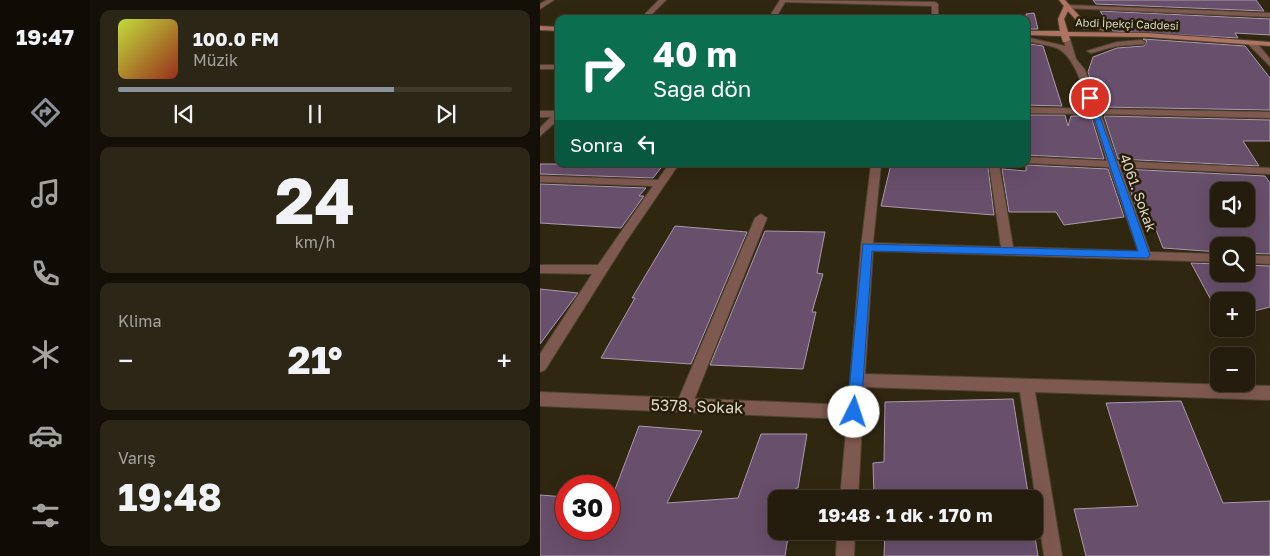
<!DOCTYPE html>
<html lang="tr">
<meta charset="utf-8">
<style>
body{margin:0;font-family:"Golos Text",sans-serif;background:#2c2616;color:#f1f3f6;height:100vh;display:flex;flex-direction:column;font-size:19px;white-space:nowrap}
*{box-sizing:border-box;margin:0}
p{font-size:16px;color:#a3a29d}
.icon{flex:none;width:28px;height:28px;fill:none;stroke:currentColor;stroke-width:2;stroke-linecap:round;stroke-linejoin:round}
.map{position:relative;flex:1;overflow:hidden}
.side{display:flex;flex-direction:column;gap:10px;padding:10px;background:#141007;width:450px}
.side>*{flex:none}
.hud{position:absolute;left:15px;top:15px;width:475px;height:152px;border-radius:10px;box-shadow:0 5px 20px #0002,0 0 0 1px #413b2e;background:#0b6e4f;color:#fff;overflow:hidden}
.fabs{position:absolute;left:670px;top:182px;display:grid;gap:10px}
.fabs a{display:grid;place-items:center;width:45px;height:45px;border-radius:10px;background:#241d0d;box-shadow:0 5px 20px #0002,0 0 0 1px #413b2e;font-size:25px}
.speed{position:absolute;left:15px;top:475px;display:flex;gap:10px;font-size:25px;font-weight:700;text-align:center}
.speed>*{display:grid;place-content:center;width:65px;height:65px;border-radius:50%;background:#241d0d;box-shadow:0 5px 20px #0002,0 0 0 1px #413b2e;line-height:1}
.speed .limit{border:8px solid #d22;background:#fff;color:#111}
.pin{position:absolute;display:grid;place-items:center;width:42px;height:42px;color:#fff;margin:-21px;border:2px solid #fff;border-radius:50%;box-shadow:0 1px 5px #0007}
.me{position:absolute;width:55px;margin:-28px;rotate:4deg;stroke-linejoin:round;filter:drop-shadow(0 0 4px #0008)}
.turn{display:flex;align-items:center;gap:18px;height:105px;padding:0 15px;font-size:22px}
.turn .icon{width:65px;height:65px;stroke-width:2.5}
.turn b{display:block;font-size:35px;line-height:42px}
.then{display:flex;align-items:center;height:48px;padding:0 15px;background:#0003;gap:10px;font-size:19px}
.big{font-size:38px;font-weight:700;line-height:1.1}
.side .widget{flex:1;display:flex;flex-direction:column;justify-content:center;gap:8px;min-width:0;padding:0 18px;border-radius:10px;background:#2c2616}
.side .dial{align-items:center;gap:0}
.dial b{font-size:65px;line-height:1}
.song{display:flex;align-items:center;gap:15px}
.cover{width:60px;height:60px;border-radius:8px;background:linear-gradient(135deg,hsl(70 70% 55%),hsl(10 70% 35%))}
.played{height:5px;border-radius:2px;background:linear-gradient(90deg,#8c9099 70%,#413b2e 70%)}
.keys{display:flex;justify-content:space-around;direction:ltr}
.heat{display:flex;justify-content:space-between;align-items:center;font-size:28px;direction:ltr}
.trip{position:absolute;left:228px;top:490px;width:275px;height:50px;border-radius:10px;background:#241d0d;box-shadow:0 5px 20px #0002,0 0 0 1px #413b2e;font-weight:700;line-height:50px;text-align:center}
main{display:flex;flex:1;min-height:0}
.tab-bar{display:flex;flex-direction:column;width:90px;justify-content:space-around;align-items:center;background:#0e0c05;color:#a3a29d}
.tab-bar .icon{width:35px;height:35px}
.tab-bar .on{color:#8c9099}
.tab-bar b{font-size:22px;color:#f1f3f6}
.map>svg:first-child{display:block}
.building{fill:#684f6c;stroke:#ab98ae;fill-rule:evenodd}
.lines{fill:none;stroke-linecap:round;stroke-linejoin:round}
.lane-casing{stroke:#4c432f;stroke-width:2}
.street-casing{stroke:#4c432f;stroke-width:2}
.secondary-casing{stroke:#4c432f;stroke-width:2}
.lane{fill:#7e594f;fill-rule:evenodd}
.street{fill:#7e594f;fill-rule:evenodd}
.secondary{fill:#ae7363;fill-rule:evenodd}
.route{fill:#1a73e8;stroke:#114b97}
.labels{text-anchor:middle;stroke-width:5;stroke-linejoin:round;paint-order:stroke}
.far-street-label{font-size:11px;fill:#dcd7ca;stroke:#261d07}
.street-label{font-size:14px;fill:#dcd7ca;stroke:#261d07}
.near-street-label{font-size:16px;fill:#dcd7ca;stroke:#261d07}
</style>
<main>
<nav class="tab-bar">
<b>19:47</b>
<svg class="icon on" aria-label="directions" viewBox="0 0 24 24"><path d="M12 3l9 9-9 9-9-9zM9 14v-3h6M13 9l2 2-2 2"/></svg>
<svg class="icon" aria-label="music" viewBox="0 0 24 24"><path d="M9 18V5l10-2v13"/><circle cx="6" cy="18" r="3"/><circle cx="16" cy="16" r="3"/></svg>
<svg class="icon" aria-label="phone" viewBox="0 0 24 24"><path d="M5 4h4l2 5-3 2q2 4 5 5l2-3 5 2v4C11 20 4 13 5 4z"/></svg>
<svg class="icon" aria-label="climate" viewBox="0 0 24 24"><path d="M12 3v18M4 7l16 10M4 17L20 7"/></svg>
<svg class="icon" aria-label="car" viewBox="0 0 24 24"><path d="M5 17H2v-5l4-1 3-4h7l3 4 3 1v5h-3M9 17h6M6 11h13"/><circle cx="7" cy="17" r="2"/><circle cx="17" cy="17" r="2"/></svg>
<svg class="icon" aria-label="filters" viewBox="0 0 24 24"><path d="M4 7h16M4 17h16"/><circle cx="9" cy="7" r="2"/><circle cx="15" cy="17" r="2"/></svg>
</nav>
<section class="side">
<div class="widget">
<div class="song"><i class="cover"></i><div><b>100.0 FM</b><p>Müzik</p></div></div>
<div class="played"></div>
<div class="keys"><svg class="icon" aria-label="previous" viewBox="0 0 24 24"><path d="M18 5L8 12l10 7zM5 5v14"/></svg><svg class="icon" aria-label="pause" viewBox="0 0 24 24"><path d="M8 5v14M16 5v14"/></svg><svg class="icon" aria-label="next" viewBox="0 0 24 24"><path d="M6 5l10 7-10 7zM19 5v14"/></svg></div>
</div>
<div class="widget dial"><b>24</b><p>km/h</p></div>
<div class="widget"><p>Klima</p>
<div class="heat"><a>−</a><b class="big">21°</b><a>+</a></div>
</div>
<div class="widget"><p>Varış</p><b class="big">19:48</b></div>
</section>
<div class="map">
<svg width="730" height="556" viewBox="0 0 730 556">
<rect width="100%" height="100%" fill="#302711"/>
<path class="building" d="M 553,0 L 716,0 L 724,11 L 556,4 Z
M 560,11 L 730,19 L 730,35 L 695,33 L 698,38 L 573,31 Z
M 494,13 L 498,29 L 486,29 L 486,14 Z
M 486,37 L 489,37 L 490,44 L 503,46 L 522,106 L 486,105 Z
M 603,39 L 705,46 L 730,78 L 730,110 L 560,107 L 548,72 L 553,57 L 577,48 L 604,46 L 607,41 Z
M 486,115 L 525,115 L 528,126 L 531,116 L 551,116 L 564,159 L 486,155 Z
M 564,116 L 730,120 L 730,141 L 703,141 L 719,166 L 578,159 Z
M 0,164 L 124,164 L 113,178 L 0,174 Z
M 351,164 L 406,164 L 448,167 L 454,215 L 341,206 Z
M 486,165 L 568,169 L 584,217 L 524,225 L 516,212 L 469,212 L 462,169 L 486,171 Z
M 583,169 L 725,176 L 730,183 L 730,254 L 706,253 L 706,246 L 679,246 L 679,252 L 623,248 L 610,214 L 599,215 ZM 679,191 L 706,191 L 706,219 L 679,219 Z
M 0,184 L 106,188 L 99,196 L 104,196 L 81,228 L 0,223 Z
M 135,226 L 207,232 L 151,364 L 61,358 L 95,298 L 92,298 Z
M 225,231 L 285,232 L 277,273 L 283,274 L 272,312 L 276,312 L 263,369 L 170,365 Z
M 651,263 L 679,264 L 679,274 L 706,274 L 706,265 L 730,266 L 730,307 L 706,313 L 706,301 L 679,301 L 679,315 Z
M 0,289 L 38,293 L 0,344 Z
M 473,399 L 489,499 L 334,499 L 333,463 L 344,462 L 345,402 Z
M 641,401 L 683,503 L 730,501 L 730,556 L 546,556 L 534,509 L 598,506 L 566,403 Z
M 99,426 L 162,431 L 127,503 L 198,498 L 221,434 L 267,434 L 258,488 L 256,488 L 254,499 L 236,499 L 236,531 L 249,531 L 245,556 L 0,556 L 0,495 L 26,497 L 26,529 L 69,529 L 69,500 L 71,500 Z
M 345,531 L 494,531 L 498,556 L 344,556 Z"/>
<g class="lines">
<g class="lane-casing">
<path id="lane" d="M 221,214 L 227,218 L 152,405 L 149,410 L 144,412 L 139,410 L 136,405 L 215,218 Z"/>
</g>
<g class="street-casing">
<path id="street" d="M 7,0 L 14,0 L 0,9 L 0,4 Z
M 119,0 L 126,0 L 107,19 L 100,19 Z
M 240,0 L 395,2 L 398,4 L 398,19 L 392,19 L 392,6 L 245,2 L 235,19 L 228,19 Z
M 526,5 L 730,13 L 730,17 L 524,8 L 523,7 Z
M 490,38 L 525,46 L 524,39 L 530,39 L 536,59 L 545,70 L 559,109 L 730,112 L 730,118 L 561,114 L 577,161 L 730,168 L 730,174 L 580,167 L 610,252 L 679,254 L 679,262 L 333,251 L 325,374 L 730,386 L 730,400 L 495,392 L 522,556 L 504,556 L 480,392 L 324,387 L 318,499 L 300,499 L 307,419 L 0,406 L 0,392 L 308,405 L 321,247 L 331,164 L 341,164 L 333,243 L 461,247 L 449,164 L 459,164 L 473,247 L 598,251 L 569,167 L 486,163 L 486,157 L 567,161 L 552,114 L 486,113 L 486,107 L 550,109 C 544,91 535,56 517,48 C 509,45 499,44 490,42 Z
M 601,40 L 605,42 L 604,44 L 577,46 L 551,53 L 547,51 L 577,42 Z
M 709,41 L 715,41 L 730,59 L 730,66 L 709,45 Z
M 0,65 L 19,65 L 19,69 L 0,69 Z
M 0,111 L 19,111 L 19,119 L 0,136 L 0,128 L 11,117 L 0,117 Z
M 129,164 L 139,164 L 85,243 L 5,370 L 0,372 L 0,354 L 52,274 L 0,273 L 0,265 L 58,265 L 113,186 L 0,182 L 0,176 L 118,180 Z
M 706,255 L 730,256 L 730,264 L 706,263 Z
M 297,531 L 315,531 L 314,556 L 296,556 Z"/>
</g>
<g class="secondary-casing">
<path id="secondary" d="M 519,0 L 525,0 L 542,19 L 568,29 L 564,31 L 547,25 L 548,29 L 544,29 L 528,11 L 524,19 L 528,32 L 607,33 L 730,42 L 730,46 L 607,37 L 529,36 L 530,40 L 526,42 L 523,42 L 521,36 L 486,35 L 486,31 L 520,31 L 518,19 L 524,6 Z
M 0,26 L 19,27 L 19,31 L 0,30 Z"/>
</g>
<use href="#lane" class="lane"/>
<use href="#street" class="street"/>
<use href="#secondary" class="secondary"/>
</g>
<path class="route" d="M 547,96 L 553,98 L 610,255 L 608,258 L 332,251 L 321,412 L 319,416 L 314,418 L 309,416 L 307,412 L 323,244 L 598,251 Z"/>
<g class="labels">
<g class="far-street-label">
<text transform="translate(587 24) rotate(2)" y="4">Abdi İpekçi Caddesi</text>
</g>
<g class="street-label">
<text transform="translate(598 193) rotate(70)" y="5">4061. Sokak</text>
</g>
<g class="near-street-label">
<text transform="translate(157 406) rotate(2)" y="6">5378. Sokak</text>
</g>
</g>
</svg>
<div class="fabs">
<a><svg class="icon" aria-label="sound" viewBox="0 0 24 24"><path d="M4 9h4l5-4v14l-5-4H4zM17 9q2 3 0 6"/></svg></a>
<a><svg class="icon" aria-label="search" viewBox="0 0 24 24"><circle cx="10" cy="10" r="6"/><path d="M15 15l6 6"/></svg></a>
<a>+</a>
<a>−</a>
</div>
<div class="speed"><div class="limit">30</div></div>
<div class="pin" style="left:550px;top:98px;background:#d93025"><svg class="icon" aria-label="arrive" viewBox="0 0 24 24"><path d="M6 21V4h12l-3 4 3 4H6"/></svg></div>
<svg class="me" style="left:314px;top:412px" viewBox="-20 -20 40 40"><circle r="19" fill="#fff"/><path d="M0-13L10 11 0 6-10 11z" fill="#1a73e8"/></svg>
<div class="trip">19:48 · 1 dk · 170 m</div>
<div class="hud">
<div class="turn"><svg class="icon" aria-label="right" viewBox="0 0 24 24"><path d="M7 20v-9h11M14 6l5 5-5 5"/></svg><div><b>40 m</b>Sağa dön</div></div>
<div class="then">Sonra<svg class="icon" aria-label="left" viewBox="0 0 24 24"><path d="M17 20v-9H6M10 6l-5 5 5 5"/></svg></div>
</div>
</div>
</main>
